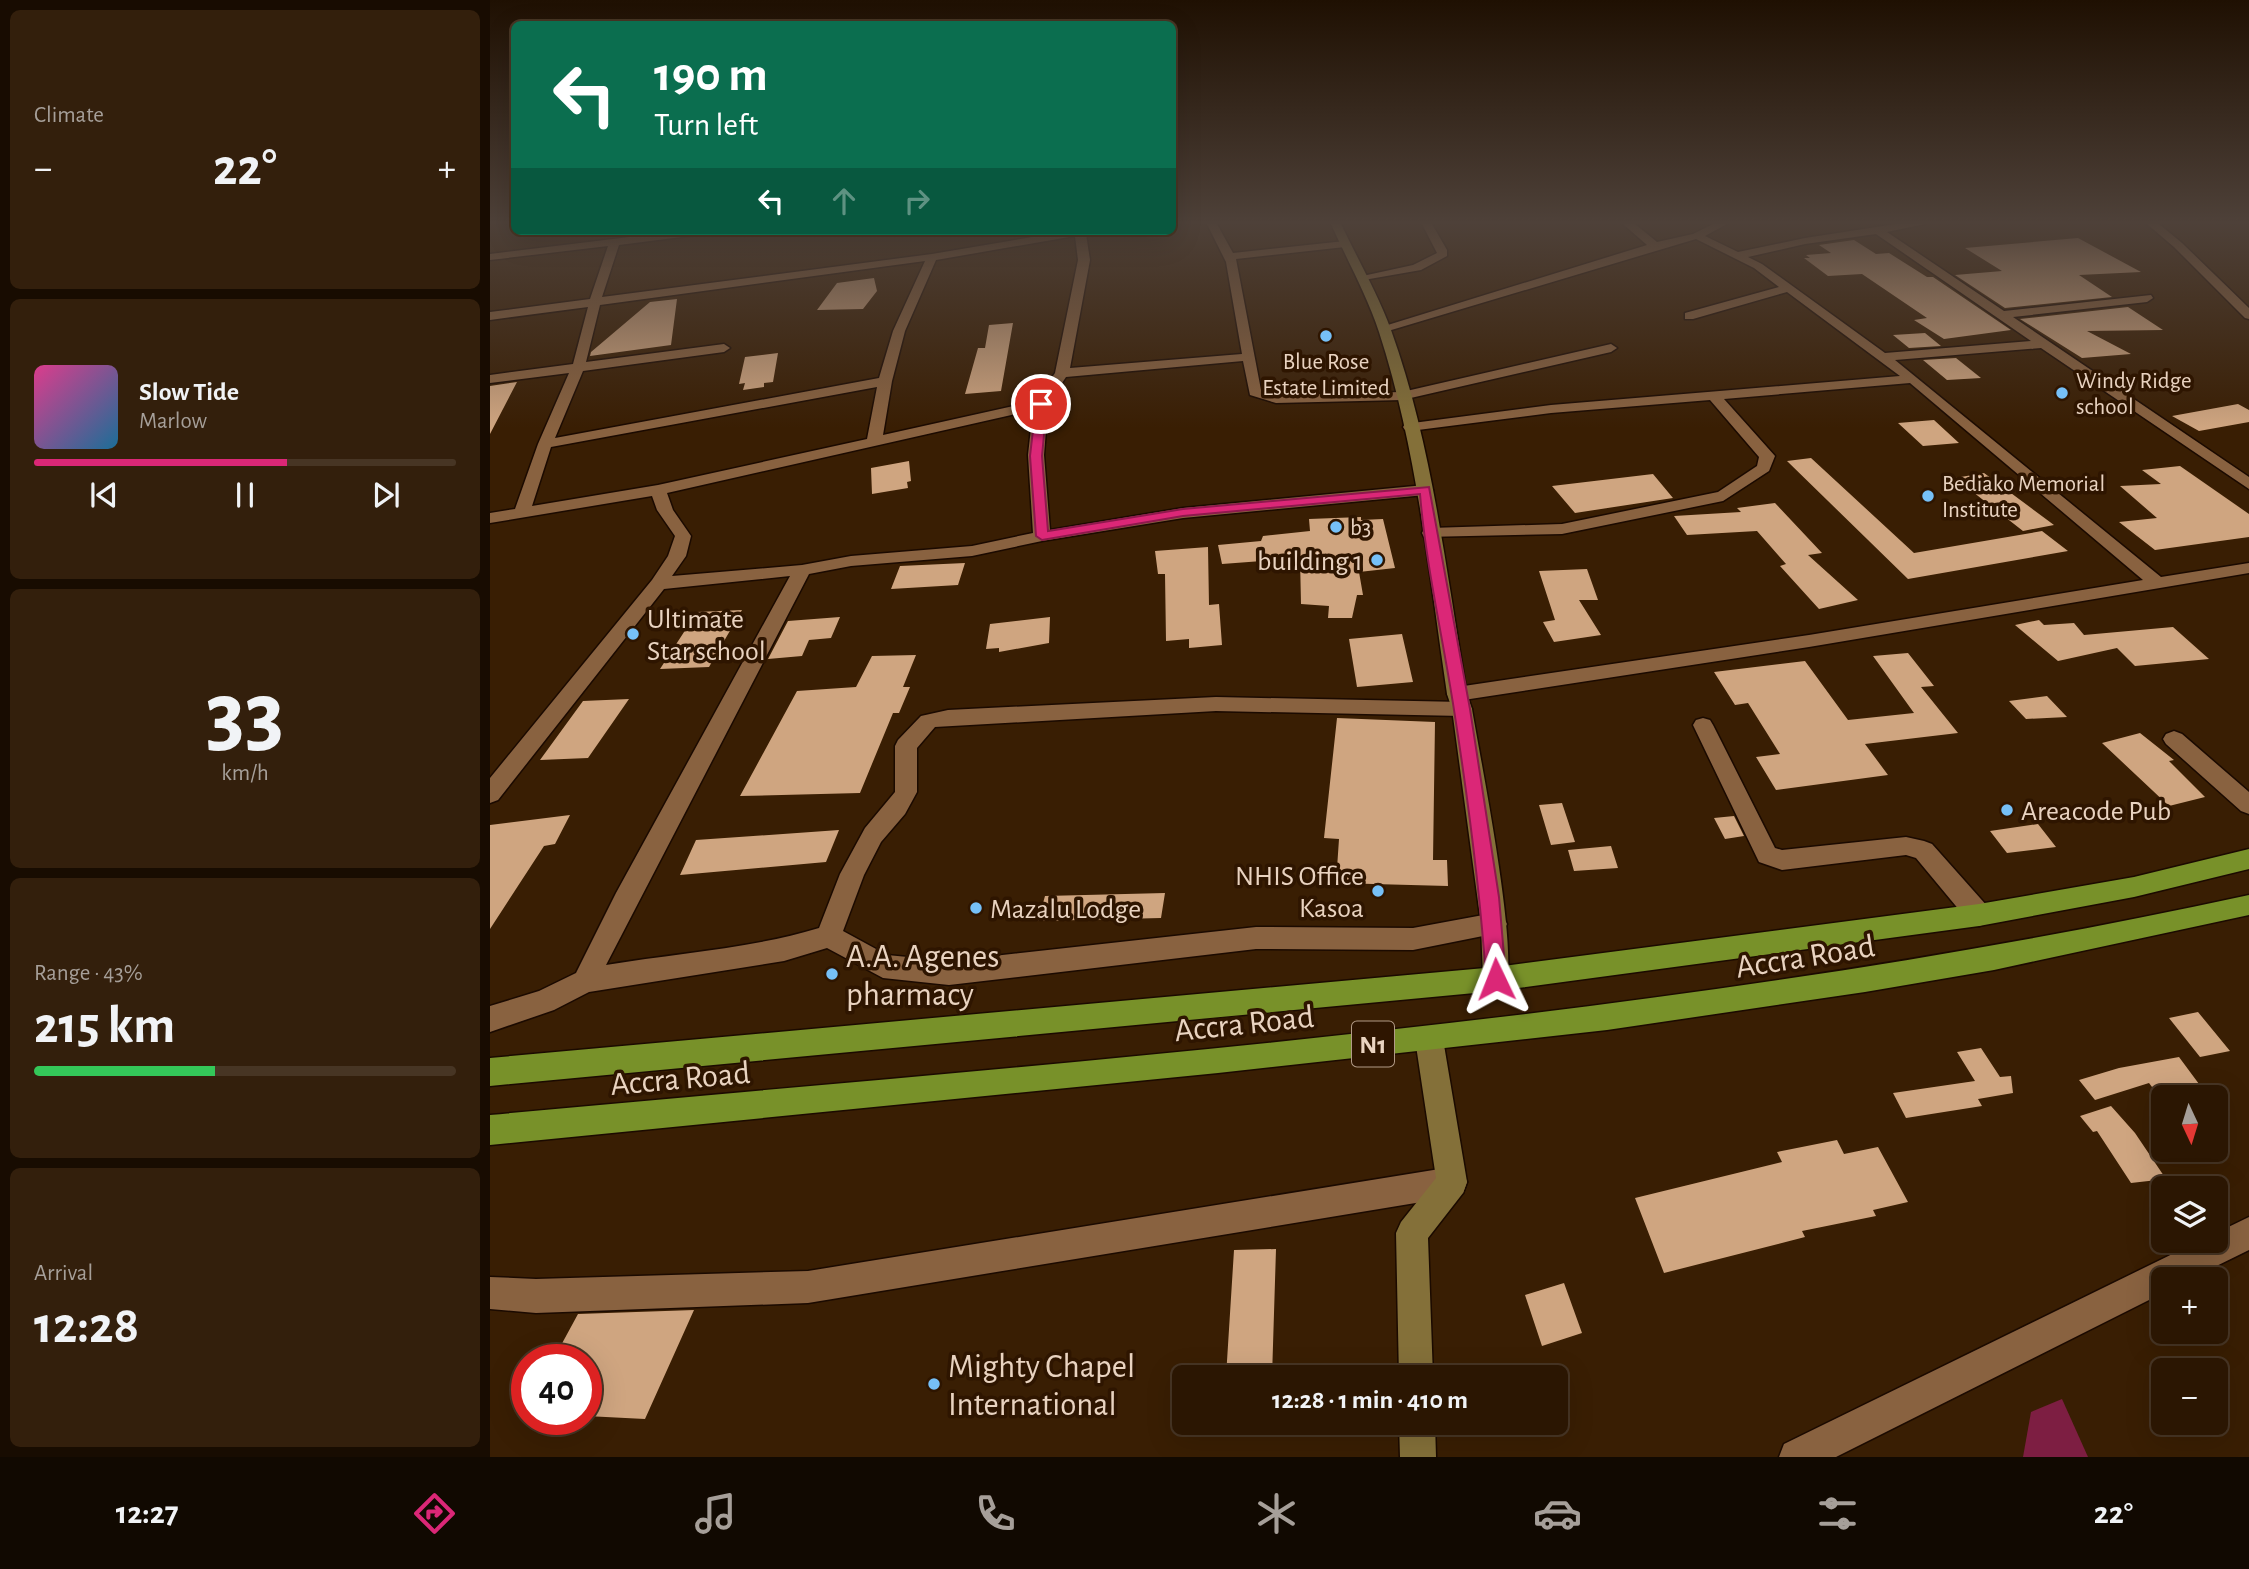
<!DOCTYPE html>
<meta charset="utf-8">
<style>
body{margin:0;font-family:"Alegreya Sans",sans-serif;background:#331f0c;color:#f1f3f6;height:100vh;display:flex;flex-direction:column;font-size:26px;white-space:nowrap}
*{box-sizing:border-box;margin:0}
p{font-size:23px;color:#a69f99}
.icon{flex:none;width:38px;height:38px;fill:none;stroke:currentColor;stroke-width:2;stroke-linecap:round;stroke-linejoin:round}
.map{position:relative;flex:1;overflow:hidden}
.details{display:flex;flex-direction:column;gap:10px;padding:10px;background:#180c01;width:490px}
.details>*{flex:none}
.guide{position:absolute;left:21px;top:21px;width:665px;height:214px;border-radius:10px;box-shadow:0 7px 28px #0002,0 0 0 2px #473524;background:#0b6e4f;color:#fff;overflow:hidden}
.needle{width:46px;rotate:176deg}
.tools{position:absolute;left:1661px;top:1085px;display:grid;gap:14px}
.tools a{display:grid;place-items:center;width:77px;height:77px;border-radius:10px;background:#2b1602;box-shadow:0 7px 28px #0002,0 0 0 2px #473524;font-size:35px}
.speed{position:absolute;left:21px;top:1344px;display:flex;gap:14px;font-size:35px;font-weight:700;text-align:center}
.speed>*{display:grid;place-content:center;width:91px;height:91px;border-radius:50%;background:#2b1602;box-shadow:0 7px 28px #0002,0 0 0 2px #473524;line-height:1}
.speed .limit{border:10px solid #d22;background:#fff;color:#111}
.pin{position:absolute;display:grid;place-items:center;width:60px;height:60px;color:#fff;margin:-30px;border:4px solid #fff;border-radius:50%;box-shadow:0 2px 7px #0007}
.me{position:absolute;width:77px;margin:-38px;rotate:358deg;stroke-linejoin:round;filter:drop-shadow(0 0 5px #0008)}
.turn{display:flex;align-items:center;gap:24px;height:147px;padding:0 28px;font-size:32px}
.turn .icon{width:91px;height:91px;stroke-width:2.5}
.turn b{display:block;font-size:49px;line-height:60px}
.lanes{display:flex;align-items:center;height:66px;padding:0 28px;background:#0003;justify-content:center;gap:35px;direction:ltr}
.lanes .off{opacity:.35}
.big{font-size:52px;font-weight:600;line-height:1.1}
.details .tile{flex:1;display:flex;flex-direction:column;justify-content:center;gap:10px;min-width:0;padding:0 24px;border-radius:10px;background:#331f0c}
.details .dial{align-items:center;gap:0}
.dial b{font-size:91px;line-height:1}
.song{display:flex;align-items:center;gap:21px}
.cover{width:84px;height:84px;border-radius:10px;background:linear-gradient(135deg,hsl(330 70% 55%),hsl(200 70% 35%))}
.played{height:7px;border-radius:4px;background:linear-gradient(90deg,#db2777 60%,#473524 60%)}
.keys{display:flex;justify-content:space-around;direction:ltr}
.heat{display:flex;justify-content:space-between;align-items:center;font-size:38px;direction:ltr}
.charge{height:10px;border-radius:5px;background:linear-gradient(90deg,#34c759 43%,#473524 0)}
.trip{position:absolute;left:682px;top:1365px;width:396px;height:70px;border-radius:10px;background:#2b1602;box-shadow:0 7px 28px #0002,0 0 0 2px #473524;font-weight:600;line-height:70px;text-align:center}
.dock{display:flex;height:112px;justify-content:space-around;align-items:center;background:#110901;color:#a69f99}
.dock .icon{width:49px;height:49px}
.dock .active{color:#db2777}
.dock b{font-size:32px;color:#f1f3f6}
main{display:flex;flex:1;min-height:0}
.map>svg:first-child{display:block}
.green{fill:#7d1e42}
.building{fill:#cfa580}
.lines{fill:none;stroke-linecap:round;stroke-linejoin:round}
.street-casing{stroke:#1b0a00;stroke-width:3}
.secondary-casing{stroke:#1b0a00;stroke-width:3}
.highway-casing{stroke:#1b0a00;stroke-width:3}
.street{fill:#896240;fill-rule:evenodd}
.secondary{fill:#847039;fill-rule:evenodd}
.highway{fill:#789129;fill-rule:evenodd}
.route{fill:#db2777;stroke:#8e194d;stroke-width:2}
.poi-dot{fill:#76c0f7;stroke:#2e1500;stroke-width:2.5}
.labels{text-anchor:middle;stroke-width:7;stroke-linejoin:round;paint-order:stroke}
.far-poi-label{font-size:23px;fill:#e9d3c0;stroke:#2e1500;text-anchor:start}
.shield{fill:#2e1500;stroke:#b19a86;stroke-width:2}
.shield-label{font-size:26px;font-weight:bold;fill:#e9d3c0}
.poi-label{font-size:28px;fill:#e9d3c0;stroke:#2e1500;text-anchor:start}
.near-poi-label{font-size:33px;fill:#e9d3c0;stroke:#2e1500;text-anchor:start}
.near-street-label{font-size:33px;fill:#e9d3c0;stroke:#2e1500}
</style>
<main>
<section class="details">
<div class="tile"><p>Climate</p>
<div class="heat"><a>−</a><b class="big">22°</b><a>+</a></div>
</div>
<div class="tile">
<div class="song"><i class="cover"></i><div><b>Slow Tide</b><p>Marlow</p></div></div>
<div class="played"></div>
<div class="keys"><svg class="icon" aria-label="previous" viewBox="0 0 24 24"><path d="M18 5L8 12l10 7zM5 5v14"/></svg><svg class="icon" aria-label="pause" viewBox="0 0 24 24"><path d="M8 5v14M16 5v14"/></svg><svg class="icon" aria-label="next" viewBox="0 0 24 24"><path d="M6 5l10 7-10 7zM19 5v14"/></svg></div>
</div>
<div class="tile dial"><b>33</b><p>km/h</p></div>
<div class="tile"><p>Range · 43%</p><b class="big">215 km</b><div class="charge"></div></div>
<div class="tile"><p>Arrival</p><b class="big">12:28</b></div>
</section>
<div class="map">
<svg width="1759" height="1457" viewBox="0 0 1759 1457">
<rect width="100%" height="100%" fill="#391e03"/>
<path class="green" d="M 1572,1399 L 1598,1457 L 1533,1457 L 1541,1412 Z"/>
<path class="building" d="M 1588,238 L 1651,272 L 1589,275 L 1622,297 L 1515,308 L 1465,275 L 1512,271 L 1475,248 Z
M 1364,240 L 1386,254 L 1399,253 L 1437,277 L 1443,277 L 1521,330 L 1454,339 L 1424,320 L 1437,318 L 1372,274 L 1338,276 L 1314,258 L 1320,258 L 1316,255 L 1341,253 L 1329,245 Z
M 384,278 L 387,291 L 373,309 L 327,310 L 347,283 Z
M 187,299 L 181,345 L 100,356 L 101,352 L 160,302 Z
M 1638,307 L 1673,330 L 1597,331 L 1641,354 L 1592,358 L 1530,319 Z
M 523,323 L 511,391 L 475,394 L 488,348 L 495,348 L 499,325 Z
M 1435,333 L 1451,346 L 1419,348 L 1403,335 Z
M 288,353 L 283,382 L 274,383 L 274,387 L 253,390 L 255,383 L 249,384 L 255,357 Z
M 1466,358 L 1491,378 L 1457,380 L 1433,360 Z
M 27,382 L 0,434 L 0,386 Z
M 1748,404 L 1759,410 L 1759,422 L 1709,431 L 1682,416 Z
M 1444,420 L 1469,443 L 1433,446 L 1408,423 Z
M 1321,458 L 1424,553 L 1552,531 L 1578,551 L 1418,579 L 1297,461 Z
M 419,461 L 421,481 L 417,482 L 418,488 L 382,494 L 381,468 Z
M 1690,466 L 1759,514 L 1759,537 L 1665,550 L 1629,522 L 1667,518 L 1630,486 L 1671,484 L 1652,470 Z
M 1494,473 L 1564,525 L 1533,531 L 1465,478 Z
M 1163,474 L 1183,498 L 1085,513 L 1062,486 Z
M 1285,503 L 1332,553 L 1318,555 L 1368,600 L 1329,609 L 1290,566 L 1296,564 L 1267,531 L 1197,535 L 1184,516 L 1251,512 L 1247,508 Z
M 871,517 L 871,520 L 893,519 L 905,568 L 869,572 L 873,595 L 867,595 L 862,618 L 838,618 L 839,606 L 811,604 L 810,558 L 732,564 L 728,545 L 771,541 L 773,536 L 820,531 L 819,519 Z
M 718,547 L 719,605 L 729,604 L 732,645 L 699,648 L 699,639 L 676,641 L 675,574 L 668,574 L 665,551 Z
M 475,563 L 468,585 L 401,589 L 410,566 Z
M 1097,569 L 1108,600 L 1089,600 L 1111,635 L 1064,642 L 1053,622 L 1065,620 L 1049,571 Z
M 252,610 L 219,667 L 170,669 L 207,612 Z
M 350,617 L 341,638 L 319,640 L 312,656 L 278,659 L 298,621 Z
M 560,617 L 559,643 L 509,652 L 509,648 L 496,649 L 500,624 Z
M 1549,620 L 1554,625 L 1584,623 L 1594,635 L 1683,627 L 1719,659 L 1645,666 L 1627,648 L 1568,661 L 1525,625 Z
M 912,634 L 923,682 L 867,687 L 859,639 Z
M 1418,653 L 1444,686 L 1431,687 L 1468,733 L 1375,744 L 1398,775 L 1286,790 L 1266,757 L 1290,754 L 1258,703 L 1245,705 L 1224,672 L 1315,661 L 1358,720 L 1424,713 L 1383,656 Z
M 426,655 L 413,687 L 420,687 L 409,713 L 403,713 L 370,793 L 250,796 L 307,691 L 366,687 L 382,656 Z
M 1557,696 L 1577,717 L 1536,719 L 1519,701 Z
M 139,699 L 98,758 L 50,760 L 93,701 Z
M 847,718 L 945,722 L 943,860 L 957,860 L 958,886 L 846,883 L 849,839 L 834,838 Z
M 1650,733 L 1684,760 L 1679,761 L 1715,797 L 1679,806 L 1612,743 Z
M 1072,803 L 1085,842 L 1061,845 L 1049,805 Z
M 80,815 L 65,844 L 54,846 L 0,929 L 0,825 Z
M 1244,816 L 1254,836 L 1235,839 L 1224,818 Z
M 1548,824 L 1566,847 L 1517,853 L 1500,831 Z
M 349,830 L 336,862 L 190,875 L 206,840 Z
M 1121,846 L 1128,868 L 1084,871 L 1078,850 Z
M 675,893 L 671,918 L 548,921 L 555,896 Z
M 1708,1012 L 1740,1051 L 1710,1057 L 1679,1018 Z
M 1491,1048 L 1510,1077 L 1521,1076 L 1523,1093 L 1488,1099 L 1492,1106 L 1416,1118 L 1403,1093 L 1485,1081 L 1467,1052 Z
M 1689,1057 L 1709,1084 L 1665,1091 L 1659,1083 L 1605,1100 L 1589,1080 L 1629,1068 Z
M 1621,1106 L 1645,1133 L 1676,1179 L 1641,1183 L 1607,1131 L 1603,1132 L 1590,1116 Z
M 1347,1140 L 1354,1154 L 1388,1147 L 1418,1202 L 1383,1210 L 1386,1216 L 1312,1231 L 1315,1237 L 1174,1273 L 1145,1198 L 1292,1162 L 1287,1152 Z
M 786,1249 L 782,1377 L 736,1377 L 744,1250 Z
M 1074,1283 L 1092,1333 L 1052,1346 L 1035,1295 Z
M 204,1310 L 155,1419 L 96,1416 L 96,1360 L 63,1360 L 88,1314 Z"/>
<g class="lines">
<g class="street-casing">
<path id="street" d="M 717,224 L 727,224 L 743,253 L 855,241 L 860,244 L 855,247 L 746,259 L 771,390 L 787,395 L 912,392 L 1121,344 L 1127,348 L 1121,352 L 912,400 L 786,403 L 760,395 L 753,361 L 576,377 L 558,404 L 554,455 L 560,530 L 693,508 L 935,485 L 943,490 L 935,495 L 693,518 L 552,541 L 482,556 L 361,566 L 319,574 L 116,965 C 187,953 260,949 329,928 L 350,874 L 375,828 L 405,792 L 405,746 L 408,740 L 431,716 L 458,710 L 726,697 L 972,702 L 979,704 L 982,709 L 979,714 L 972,716 L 726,711 L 445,727 L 427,748 L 427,792 L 415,814 L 391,842 L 374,875 L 353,931 L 397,955 L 459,961 L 766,927 L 923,928 L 1004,913 L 1013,916 L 1017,924 L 1013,932 L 923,950 L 766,949 L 459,985 L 393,978 L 337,948 L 294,961 L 99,992 L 64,1010 L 0,1032 L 0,1006 L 49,991 L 86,973 L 126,893 L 300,576 L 174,589 L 8,800 L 0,803 L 0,778 L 162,580 L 178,556 L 185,536 L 167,510 L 162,496 L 0,523 L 0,513 L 25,509 L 48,444 L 79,373 L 0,383 L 0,375 L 83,364 L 98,307 L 0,320 L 0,312 L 100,299 L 118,246 L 0,260 L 0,254 L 189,231 L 220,231 L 215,234 L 129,245 L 112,297 L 442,254 L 578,231 L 602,231 L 596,234 L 600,260 L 580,368 L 752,354 L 736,262 ZM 585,236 L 588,260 L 565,373 L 546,401 L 393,435 L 402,381 L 415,331 L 446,260 ZM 435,261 L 403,331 L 389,378 L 65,438 L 93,371 L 234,352 L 240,348 L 234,344 L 96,362 L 110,305 ZM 387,387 L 377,439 L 168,485 L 42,506 L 61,447 ZM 543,410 L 538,455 L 543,533 L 482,546 L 361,556 L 312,565 L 182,576 L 196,556 L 201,536 L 183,510 L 177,493 Z
M 932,224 L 942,224 L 957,250 L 957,256 L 931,270 L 868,281 L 868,277 L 923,265 L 947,253 Z
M 1133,224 L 1145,224 L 1167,242 L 1203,234 L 1223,224 L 1237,224 L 1215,236 L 1248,252 L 1315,238 L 1406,224 L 1435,224 L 1397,232 L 1514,311 L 1661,295 L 1663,298 L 1657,302 L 1523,317 L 1759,477 L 1759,489 L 1551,348 L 1405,360 L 1671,577 L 1759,563 L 1759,573 L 1319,647 L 967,701 L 960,699 L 957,694 L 960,689 L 967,687 L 1319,635 L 1653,580 L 1420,383 L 1234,399 L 1285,456 L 1279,471 L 1233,501 L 1072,534 L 934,537 L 932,533 L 934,529 L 940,528 L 1072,524 L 1228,492 L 1267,466 L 1269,457 L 1220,400 L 1061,413 L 920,431 L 915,430 L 913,427 L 915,424 L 1061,405 L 1410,376 L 1297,292 L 1203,319 L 1195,319 L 1195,313 L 1289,287 L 1264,268 L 1206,239 L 898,331 L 894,332 L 888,328 L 1157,245 ZM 1386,234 L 1541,341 L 1395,353 L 1272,264 L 1258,257 L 1315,244 Z
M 1657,224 L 1669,224 L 1692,243 L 1759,308 L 1759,319 L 1755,318 L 1684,247 Z
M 1213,718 L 1220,720 L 1223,725 L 1285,848 L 1292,850 L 1416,837 L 1434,841 L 1442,844 L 1498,907 L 1501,915 L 1498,923 L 1489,926 L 1480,923 L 1426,858 L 1416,855 L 1292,870 L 1269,862 L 1203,725 L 1206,720 Z
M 1684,731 L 1692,734 L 1759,792 L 1759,814 L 1751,811 L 1676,744 L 1673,739 L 1676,734 Z
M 962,1167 L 973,1171 L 977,1182 L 973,1193 L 962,1197 L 318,1303 L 46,1313 L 0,1309 L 0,1277 L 46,1279 L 318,1271 Z
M 1759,1217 L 1759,1250 L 1700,1279 L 1673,1279 L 1673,1293 L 1346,1457 L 1289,1457 L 1294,1444 L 1709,1241 L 1726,1241 L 1726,1233 Z"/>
</g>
<g class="secondary-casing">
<path id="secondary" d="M 841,224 L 851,224 C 868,260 888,294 901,330 C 943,447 956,572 977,694 L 982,709 C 990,757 1030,955 1015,987 L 1006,991 L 997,987 L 993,979 L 991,924 L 962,709 L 957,694 C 939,573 927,449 889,332 C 877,295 857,260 841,224 Z
M 939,1026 L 949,1030 L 953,1039 L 977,1182 L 973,1193 L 938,1238 L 943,1377 L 909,1377 L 906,1233 L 911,1222 L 946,1178 L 925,1039 L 929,1030 Z
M 909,1423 L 945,1423 L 946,1457 L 910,1457 Z"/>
</g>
<g class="highway-casing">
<path id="highway" d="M 1759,849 L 1759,869 L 1644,897 L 1489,926 L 1006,991 L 0,1086 L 0,1058 L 1006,967 L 1489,904 L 1644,877 Z
M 1759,895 L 1759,915 L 1504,970 L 1375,992 L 1117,1030 L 728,1073 L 0,1145 L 0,1115 C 588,1060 1181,1021 1759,895 Z"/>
</g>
<use href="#street" class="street"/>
<use href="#secondary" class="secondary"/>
<use href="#highway" class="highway"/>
</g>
<linearGradient id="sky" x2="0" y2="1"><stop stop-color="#1f1002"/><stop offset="0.52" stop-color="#4e4139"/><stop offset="1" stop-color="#4e4139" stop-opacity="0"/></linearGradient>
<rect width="1759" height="428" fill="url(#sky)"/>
<path class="route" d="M 551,401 L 557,404 L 552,456 L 558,531 L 693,509 L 939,487 L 980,709 L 1009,897 L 1016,979 L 1013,986 L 1006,988 L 999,986 L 996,979 C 990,889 978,799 964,710 C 953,638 936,567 930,494 L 693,516 L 552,540 L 546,536 L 540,456 L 546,404 Z"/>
<g class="poi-dot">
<circle cx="836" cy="336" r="7"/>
<circle cx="1572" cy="393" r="7"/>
<circle cx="1438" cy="496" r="7"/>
<circle cx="846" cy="527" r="7"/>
<circle cx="887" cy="560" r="7"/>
<circle cx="143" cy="634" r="7"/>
<circle cx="1517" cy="810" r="7"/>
<circle cx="888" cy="891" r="7"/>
<circle cx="486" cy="908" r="7"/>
<circle cx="342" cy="974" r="7"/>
<circle cx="444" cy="1384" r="7"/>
</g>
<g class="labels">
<g class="far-poi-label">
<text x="836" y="369" text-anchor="middle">Blue Rose<tspan x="836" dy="26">Estate Limited</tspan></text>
<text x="1586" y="388">Windy Ridge<tspan x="1586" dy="26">school</tspan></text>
<text x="1452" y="491">Bediako Memorial<tspan x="1452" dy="26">Institute</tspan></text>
<text x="860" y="535">b3</text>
</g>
<rect class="shield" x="862" y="1021.5" width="42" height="45" rx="5"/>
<g class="shield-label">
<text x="883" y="1053">N1</text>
</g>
<g class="poi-label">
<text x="873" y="570" text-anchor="end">building 1</text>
<text x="157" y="628">Ultimate<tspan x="157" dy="32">Star school</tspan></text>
<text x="1531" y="820">Areacode Pub</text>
<text x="874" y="885" text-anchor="end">NHIS Office<tspan x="874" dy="32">Kasoa</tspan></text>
<text x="500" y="918">Mazalu Lodge</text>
</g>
<g class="near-poi-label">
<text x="356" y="967">A.A. Agenes<tspan x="356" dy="38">pharmacy</tspan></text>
<text x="458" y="1377">Mighty Chapel<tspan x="458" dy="38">International</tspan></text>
</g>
<g class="near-street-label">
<text transform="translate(1315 955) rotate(-9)" y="12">Accra Road</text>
<text transform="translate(754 1022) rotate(-6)" y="12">Accra Road</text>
<text transform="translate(190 1077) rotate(-5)" y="12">Accra Road</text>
</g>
</g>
</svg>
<div class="tools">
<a><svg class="needle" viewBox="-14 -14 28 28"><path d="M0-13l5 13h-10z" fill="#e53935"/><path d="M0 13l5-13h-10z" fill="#a69f99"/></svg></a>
<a><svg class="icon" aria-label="layers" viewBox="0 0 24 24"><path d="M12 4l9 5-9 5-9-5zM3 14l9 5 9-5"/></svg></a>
<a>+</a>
<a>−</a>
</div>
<div class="speed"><div class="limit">40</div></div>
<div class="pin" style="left:551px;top:404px;background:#d93025"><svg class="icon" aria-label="arrive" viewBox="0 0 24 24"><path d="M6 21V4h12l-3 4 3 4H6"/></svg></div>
<svg class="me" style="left:1006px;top:979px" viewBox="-20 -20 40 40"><path d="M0-17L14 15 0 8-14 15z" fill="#db2777" stroke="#fff" stroke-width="4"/></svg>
<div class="trip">12:28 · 1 min · 410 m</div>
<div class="guide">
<div class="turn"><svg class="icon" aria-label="left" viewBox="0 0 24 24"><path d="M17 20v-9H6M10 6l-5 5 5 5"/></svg><div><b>190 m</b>Turn left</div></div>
<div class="lanes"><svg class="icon" aria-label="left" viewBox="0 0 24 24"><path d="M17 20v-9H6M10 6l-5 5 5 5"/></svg><svg class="icon off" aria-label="ahead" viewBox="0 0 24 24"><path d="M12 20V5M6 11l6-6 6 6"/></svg><svg class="icon off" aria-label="right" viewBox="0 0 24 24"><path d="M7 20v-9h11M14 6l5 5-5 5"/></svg></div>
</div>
</div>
</main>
<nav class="dock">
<b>12:27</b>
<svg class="icon active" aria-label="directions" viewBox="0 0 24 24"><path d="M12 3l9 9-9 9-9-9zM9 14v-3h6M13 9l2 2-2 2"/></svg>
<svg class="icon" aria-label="music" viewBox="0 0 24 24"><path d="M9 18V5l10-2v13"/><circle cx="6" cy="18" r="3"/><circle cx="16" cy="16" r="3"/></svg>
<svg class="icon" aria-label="phone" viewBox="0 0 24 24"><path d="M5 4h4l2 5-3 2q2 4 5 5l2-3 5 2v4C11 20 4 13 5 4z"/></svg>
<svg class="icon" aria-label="climate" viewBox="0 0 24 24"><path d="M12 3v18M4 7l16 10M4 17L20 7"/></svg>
<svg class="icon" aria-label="car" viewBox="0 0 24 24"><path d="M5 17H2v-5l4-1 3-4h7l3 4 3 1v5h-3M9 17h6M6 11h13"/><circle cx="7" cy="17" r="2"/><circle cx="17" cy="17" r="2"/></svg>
<svg class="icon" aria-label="filters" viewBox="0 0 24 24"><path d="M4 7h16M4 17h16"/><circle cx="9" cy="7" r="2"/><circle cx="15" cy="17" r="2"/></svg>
<b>22°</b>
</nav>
